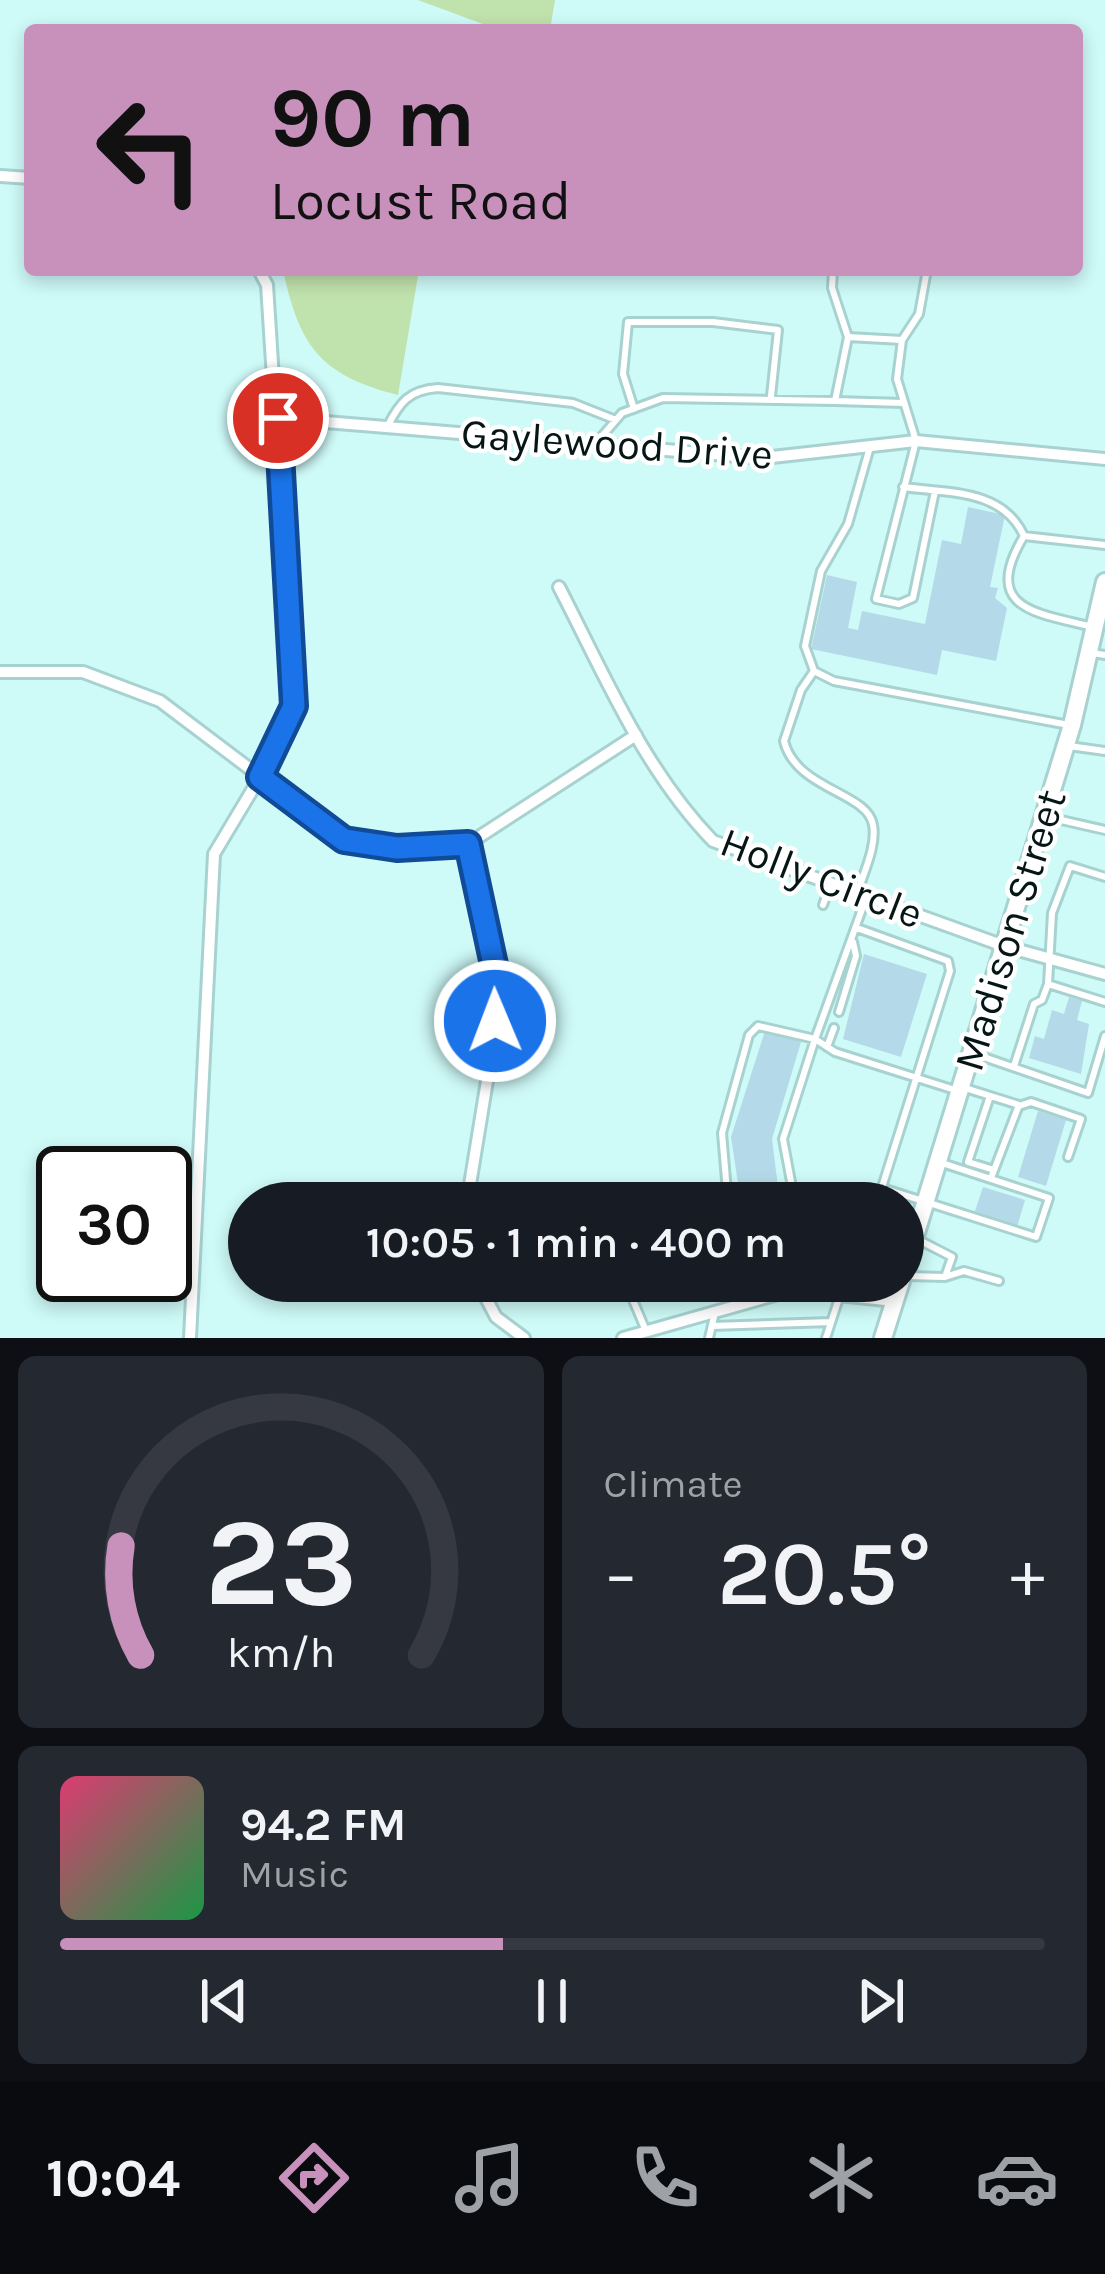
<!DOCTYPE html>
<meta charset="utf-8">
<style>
body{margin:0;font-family:Karla,sans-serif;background:#242831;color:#f1f3f6;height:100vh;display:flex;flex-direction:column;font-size:45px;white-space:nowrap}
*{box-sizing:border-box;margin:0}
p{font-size:39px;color:#9ea1a6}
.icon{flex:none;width:66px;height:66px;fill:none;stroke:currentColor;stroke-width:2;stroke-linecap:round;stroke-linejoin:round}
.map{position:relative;height:1338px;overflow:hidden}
.sheet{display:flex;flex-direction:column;gap:18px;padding:18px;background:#0d0f14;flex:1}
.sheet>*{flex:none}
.banner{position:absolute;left:24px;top:24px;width:1059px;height:252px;border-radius:12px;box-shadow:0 6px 18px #0003;background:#c791bc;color:#111;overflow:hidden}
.speed{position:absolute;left:36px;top:1146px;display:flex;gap:24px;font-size:60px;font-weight:700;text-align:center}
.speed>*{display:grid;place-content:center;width:156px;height:156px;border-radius:50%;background:#171b24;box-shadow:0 6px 18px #0003;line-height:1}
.speed .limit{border:6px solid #111;border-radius:18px;background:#fff;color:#111}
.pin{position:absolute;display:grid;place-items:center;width:102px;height:102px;color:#fff;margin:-51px;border:6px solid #fff;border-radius:50%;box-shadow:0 3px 12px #0007}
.me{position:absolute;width:132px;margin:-66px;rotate:359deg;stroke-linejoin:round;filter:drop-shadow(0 0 9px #0008)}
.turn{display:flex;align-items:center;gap:42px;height:252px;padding:0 48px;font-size:54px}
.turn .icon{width:156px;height:156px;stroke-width:2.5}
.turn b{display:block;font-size:84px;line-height:102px}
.big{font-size:90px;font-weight:600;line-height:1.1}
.sheet .widget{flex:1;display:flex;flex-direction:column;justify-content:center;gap:18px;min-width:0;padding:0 42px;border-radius:18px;background:#242831}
.sheet .dial{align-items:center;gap:0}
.dial svg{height:312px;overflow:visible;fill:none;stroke:#363941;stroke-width:7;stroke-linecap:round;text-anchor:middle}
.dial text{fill:#f1f3f6;stroke:none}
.song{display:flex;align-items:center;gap:36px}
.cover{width:144px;height:144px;border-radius:18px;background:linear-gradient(135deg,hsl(340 70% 55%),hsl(140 70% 35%))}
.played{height:12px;border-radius:6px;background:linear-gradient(90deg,#c791bc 45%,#363941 45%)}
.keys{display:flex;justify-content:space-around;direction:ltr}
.heat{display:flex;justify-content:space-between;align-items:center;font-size:66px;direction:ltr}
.sheet .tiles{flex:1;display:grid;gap:18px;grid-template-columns:1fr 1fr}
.widget:last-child{grid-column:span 2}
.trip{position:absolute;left:228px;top:1182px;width:696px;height:120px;border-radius:60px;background:#171b24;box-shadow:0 6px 18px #0003;font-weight:600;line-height:120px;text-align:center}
.menu{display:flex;height:192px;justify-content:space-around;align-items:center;background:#090b0e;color:#9ea1a6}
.menu .icon{width:84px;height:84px}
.menu .selected{color:#c791bc}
.menu b{font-size:54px;color:#f1f3f6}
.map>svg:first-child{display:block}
.green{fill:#c0e2ac}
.building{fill:#b4dae9}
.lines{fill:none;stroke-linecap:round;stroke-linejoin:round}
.service-casing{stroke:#a7d2d0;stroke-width:12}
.minor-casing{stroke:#a7d2d0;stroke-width:16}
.primary-casing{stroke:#a7d2d0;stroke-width:22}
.service{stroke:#fff;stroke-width:6}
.minor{stroke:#fff;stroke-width:10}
.primary{stroke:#fff;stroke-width:16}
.route-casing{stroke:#114b97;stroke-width:30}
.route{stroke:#1a73e8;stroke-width:21}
.labels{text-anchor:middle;stroke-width:9;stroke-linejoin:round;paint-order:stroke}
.street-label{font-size:42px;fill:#061616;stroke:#fff}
</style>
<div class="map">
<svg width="1105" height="1338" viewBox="0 0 1105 1338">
<rect width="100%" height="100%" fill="#cefaf8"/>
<path class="green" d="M 418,0 L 555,0 L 550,30 L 499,30 Z
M 283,270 L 419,270 L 398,395 C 321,375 300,348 283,270 Z"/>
<path class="building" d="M 968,507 L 1005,515 L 990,587 L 998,588 L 995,598 L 1007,608 L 996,661 L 942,650 L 937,675 L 811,649 L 827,575 L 857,582 L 848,628 L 858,630 L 862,611 L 925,624 L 942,540 L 961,544 Z
M 864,954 L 927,974 L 901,1057 L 843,1039 Z
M 1069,997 L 1082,1001 L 1077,1020 L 1089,1024 L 1081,1074 L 1029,1058 L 1035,1036 L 1044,1039 L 1052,1010 L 1064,1014 Z
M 765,1031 L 801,1042 L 772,1139 L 780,1203 L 741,1203 L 731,1137 Z
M 1038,1111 L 1066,1120 L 1046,1186 L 1018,1177 Z
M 983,1187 L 1025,1200 L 1017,1227 L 974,1214 Z"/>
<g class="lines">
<g class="service-casing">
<path id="service" d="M 833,270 L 832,288 L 848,337 L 835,401 L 904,403
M 927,270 L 919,314 L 902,340 L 897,379 L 916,441 L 876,599 L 899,604 L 913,598 L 935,491
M 848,337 L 902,340
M 634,409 L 623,374 L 628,322 L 713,322 L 778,330 L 771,396
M 387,427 C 400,402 409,390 438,388 L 573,403 L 616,420
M 597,442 L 622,413 L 663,398 L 835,401
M 870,447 L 848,524 L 821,571 L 805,646 L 814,671 L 834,681 L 1069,725
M 903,487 C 948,493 1003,489 1024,536
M 1024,536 C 980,609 1036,613 1093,627
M 1024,536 L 1105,545
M 1092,653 L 1105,655
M 814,671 L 801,690 L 784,741 C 796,790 868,792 873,825 C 877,845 864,872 858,891
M 1069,746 L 1105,751
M 1048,817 L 1105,830
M 1105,877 L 1070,866 L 1052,913 L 1048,984 L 1105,1002
M 823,905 L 830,885
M 857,928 L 948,961 L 950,971 L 877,1203
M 839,1012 L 856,956 L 853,942
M 827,1047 L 834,1028
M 975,1054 L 1088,1093 L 1105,1036
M 1014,1066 L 1034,1004 L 1042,1000 L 1048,984
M 965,1088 L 1019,1105 L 991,1178
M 990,1096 L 968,1162 L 994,1170
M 1019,1106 L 1031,1102 L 1081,1119 L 1068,1157
M 882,1188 L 1036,1237 L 1049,1198 L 942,1163
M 728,1203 L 722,1133 L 749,1035 L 758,1026 L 815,1039 L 866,898
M 795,1203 L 783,1139 L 815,1039 L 835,1052 L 955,1090
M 907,1276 L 945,1277 L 952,1257 L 915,1238
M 945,1277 L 964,1271 L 999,1281
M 625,1281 L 646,1331
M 628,1288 L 647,1281
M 712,1326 L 831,1322
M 709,1338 L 715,1312
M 826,1338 L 840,1295"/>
</g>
<g class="minor-casing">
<path id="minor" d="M 0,176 L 30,178
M 277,418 L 763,458 L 916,441 L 1105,459
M 559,587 C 604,674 644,770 713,841 L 1004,946 L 1105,974
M 0,672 L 83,672 L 160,701 L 344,840 L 396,847 L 468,844 L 636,735
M 467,1203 L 495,1032 L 496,974 L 468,844
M 477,1281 L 496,1317 L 524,1338
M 190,1338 L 214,854 L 260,777 L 294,705 L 267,285 L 259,270
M 623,1338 L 792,1290 L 895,1301"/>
</g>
<g class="primary-casing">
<path id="primary" d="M 903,1275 L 1072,725 L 1105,582
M 883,1338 L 901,1281"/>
</g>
<use href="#service" class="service"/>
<use href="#minor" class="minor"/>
<use href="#primary" class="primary"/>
</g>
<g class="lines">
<g class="route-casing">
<path id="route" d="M 278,418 L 294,706 L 260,777 L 344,840 L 397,848 L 468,844 L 496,974 L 495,1021"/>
</g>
<use href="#route" class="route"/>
</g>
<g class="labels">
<g class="street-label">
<text transform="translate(617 443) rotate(4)" y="15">Gaylewood Drive</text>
<text transform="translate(822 877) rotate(21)" y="15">Holly Circle</text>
<text transform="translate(1009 930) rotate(-73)" y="15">Madison Street</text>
</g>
</g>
</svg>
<div class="speed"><div class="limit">30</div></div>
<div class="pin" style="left:278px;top:418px;background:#d93025"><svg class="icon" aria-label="arrive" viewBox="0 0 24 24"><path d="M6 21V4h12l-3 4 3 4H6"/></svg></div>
<svg class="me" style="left:495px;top:1021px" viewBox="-20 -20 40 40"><circle r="17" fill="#1a73e8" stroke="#fff" stroke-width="3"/><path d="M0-11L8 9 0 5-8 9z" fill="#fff"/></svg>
<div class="trip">10:05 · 1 min · 400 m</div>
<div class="banner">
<div class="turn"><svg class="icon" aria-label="left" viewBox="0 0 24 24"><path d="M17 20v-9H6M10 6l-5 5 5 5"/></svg><div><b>90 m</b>Locust Road</div></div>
</div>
</div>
<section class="sheet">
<div class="tiles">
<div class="widget dial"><svg viewBox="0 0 100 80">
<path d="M14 69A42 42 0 1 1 86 69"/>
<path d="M14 69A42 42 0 0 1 9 41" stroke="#c791bc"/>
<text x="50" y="56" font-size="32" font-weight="700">23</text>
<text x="50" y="72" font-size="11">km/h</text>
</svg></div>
<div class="widget"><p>Climate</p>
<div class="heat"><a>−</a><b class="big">20.5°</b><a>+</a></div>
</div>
<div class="widget">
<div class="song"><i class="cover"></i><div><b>94.2 FM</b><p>Music</p></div></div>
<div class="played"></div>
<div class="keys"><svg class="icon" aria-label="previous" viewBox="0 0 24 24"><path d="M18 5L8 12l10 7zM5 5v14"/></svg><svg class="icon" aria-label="pause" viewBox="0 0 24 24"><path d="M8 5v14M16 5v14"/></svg><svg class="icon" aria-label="next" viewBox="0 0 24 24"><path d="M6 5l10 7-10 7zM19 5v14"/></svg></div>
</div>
</div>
</section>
<nav class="menu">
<b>10:04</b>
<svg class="icon selected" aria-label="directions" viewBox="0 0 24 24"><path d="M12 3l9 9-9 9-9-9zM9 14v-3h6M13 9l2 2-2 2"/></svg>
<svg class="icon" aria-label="music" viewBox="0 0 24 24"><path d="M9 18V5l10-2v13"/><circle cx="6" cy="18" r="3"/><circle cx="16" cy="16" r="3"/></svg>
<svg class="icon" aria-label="phone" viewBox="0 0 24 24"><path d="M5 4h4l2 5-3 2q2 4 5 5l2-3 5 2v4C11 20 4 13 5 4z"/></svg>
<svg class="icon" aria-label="climate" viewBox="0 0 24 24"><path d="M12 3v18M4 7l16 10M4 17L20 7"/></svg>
<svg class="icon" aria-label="car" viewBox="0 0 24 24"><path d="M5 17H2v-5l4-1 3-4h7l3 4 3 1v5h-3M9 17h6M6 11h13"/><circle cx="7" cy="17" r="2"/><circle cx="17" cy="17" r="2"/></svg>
</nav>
